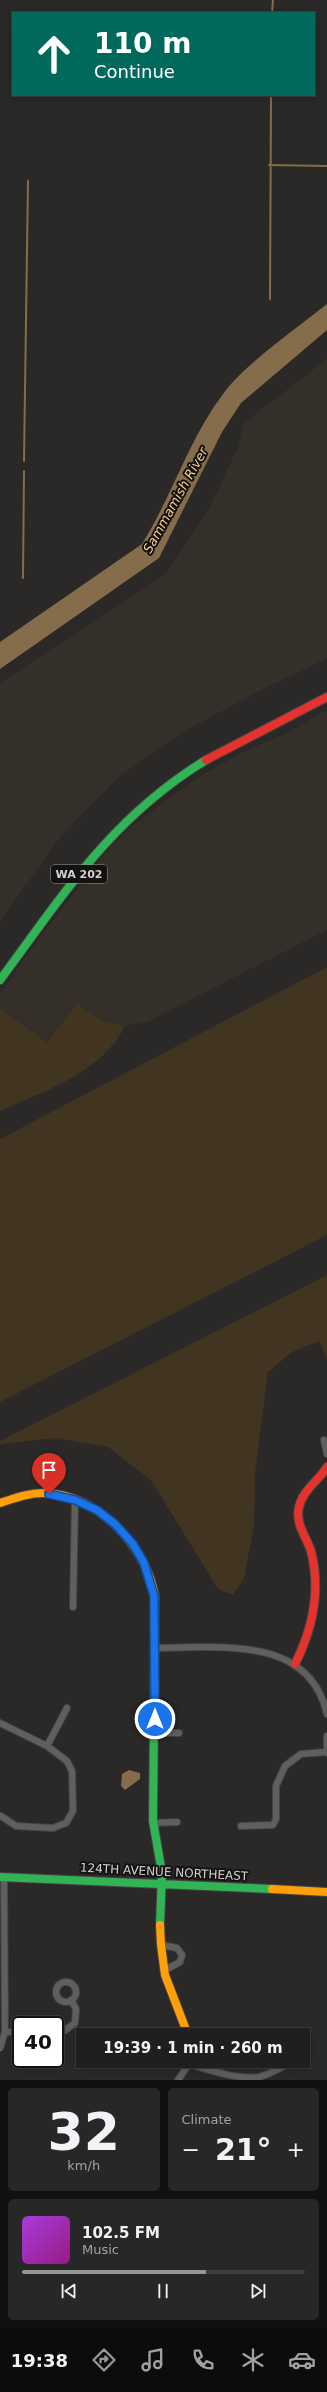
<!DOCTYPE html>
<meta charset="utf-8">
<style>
body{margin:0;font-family:"DejaVu Sans",sans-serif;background:#282727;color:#f1f3f6;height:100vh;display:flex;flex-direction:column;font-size:15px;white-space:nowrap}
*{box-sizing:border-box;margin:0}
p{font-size:13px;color:#a2a2a4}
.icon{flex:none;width:22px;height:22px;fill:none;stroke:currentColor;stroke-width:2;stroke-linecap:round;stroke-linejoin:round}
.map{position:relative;height:2080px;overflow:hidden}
.details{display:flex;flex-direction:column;gap:8px;padding:8px;background:#121110;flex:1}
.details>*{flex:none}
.guide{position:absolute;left:12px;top:12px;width:303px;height:84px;border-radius:0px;box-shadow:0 2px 10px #0003,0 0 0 1px #3d3d3c;background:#00695c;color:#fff;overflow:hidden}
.speed{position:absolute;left:12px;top:2016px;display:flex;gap:8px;font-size:20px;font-weight:700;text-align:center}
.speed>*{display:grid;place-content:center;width:52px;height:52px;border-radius:50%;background:#201f1e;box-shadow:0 2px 10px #0003,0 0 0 1px #3d3d3c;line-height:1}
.speed .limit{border:2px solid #111;border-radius:6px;background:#fff;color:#111}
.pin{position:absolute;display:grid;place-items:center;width:34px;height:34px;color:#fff;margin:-41px -17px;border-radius:50% 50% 50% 0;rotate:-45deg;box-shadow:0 0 4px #0007}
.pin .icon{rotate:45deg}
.me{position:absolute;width:44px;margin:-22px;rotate:0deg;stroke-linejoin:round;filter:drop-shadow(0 0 3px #0008)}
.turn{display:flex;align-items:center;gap:14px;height:84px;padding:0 16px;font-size:18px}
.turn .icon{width:52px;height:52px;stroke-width:2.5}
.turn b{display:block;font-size:28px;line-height:34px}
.big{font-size:30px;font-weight:700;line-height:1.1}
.details .tile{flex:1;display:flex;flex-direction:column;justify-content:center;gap:6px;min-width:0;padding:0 14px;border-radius:6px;background:#282727}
.details .dial{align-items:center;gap:0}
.dial b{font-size:52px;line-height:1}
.song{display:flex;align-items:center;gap:12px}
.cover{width:48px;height:48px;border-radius:6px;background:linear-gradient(135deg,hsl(280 70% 55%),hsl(310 70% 35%))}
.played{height:4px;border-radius:2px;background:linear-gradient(90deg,#989795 65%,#3d3d3c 65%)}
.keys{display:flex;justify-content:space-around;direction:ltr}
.heat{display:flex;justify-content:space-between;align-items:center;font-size:22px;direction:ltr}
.details .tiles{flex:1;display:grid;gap:8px;grid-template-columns:1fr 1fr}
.tile:last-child{grid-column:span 2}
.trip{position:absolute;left:76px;top:2028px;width:234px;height:40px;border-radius:0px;background:#201f1e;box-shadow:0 2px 10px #0003,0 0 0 1px #3d3d3c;font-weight:700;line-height:40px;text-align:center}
.menu{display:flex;height:64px;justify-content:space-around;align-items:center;background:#0d0c0c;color:#a2a2a4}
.menu .icon{width:28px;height:28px}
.menu .selected{color:#989795}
.menu b{font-size:18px;color:#f1f3f6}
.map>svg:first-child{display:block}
.built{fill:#342f28}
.green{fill:#413421}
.water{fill:#856d4b}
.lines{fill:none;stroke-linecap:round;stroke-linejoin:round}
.stream{stroke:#856d4b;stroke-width:2}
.street-casing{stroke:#454443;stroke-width:8}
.fast-casing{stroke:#454443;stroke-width:10}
.slow-casing{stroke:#454443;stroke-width:10}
.jam-casing{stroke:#454443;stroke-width:10}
.street{stroke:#605f5e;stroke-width:6}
.fast{stroke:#30b455;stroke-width:8}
.slow{stroke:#ff9f0a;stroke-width:8}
.jam{stroke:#e5322d;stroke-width:8}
.route-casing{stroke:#114b97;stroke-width:10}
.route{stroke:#1a73e8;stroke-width:7}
.labels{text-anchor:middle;stroke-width:4;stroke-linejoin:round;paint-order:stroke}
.shield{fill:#131211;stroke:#999897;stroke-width:1}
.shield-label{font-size:11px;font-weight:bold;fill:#d3d2d0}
.street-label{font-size:12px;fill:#d3d2d0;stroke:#131211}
.water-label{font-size:13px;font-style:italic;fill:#f9ce90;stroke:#131211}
</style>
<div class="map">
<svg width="327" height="2080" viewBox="0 0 327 2080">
<rect width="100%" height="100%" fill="#2a2928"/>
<path class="built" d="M 327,359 L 327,658 L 255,693 L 185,731 L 120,776 L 61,836 L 0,921 L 0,683 L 166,573 L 210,507 L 238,447 L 244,423 Z
M 327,710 L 327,930 L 147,1022 L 125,1026 L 105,1022 L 77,1004 L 48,1042 L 0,1008 L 0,994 L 40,937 L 106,852 L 129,828 L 200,776 L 243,752 L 285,734 Z"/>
<path class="green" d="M 327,967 L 327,1235 L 0,1402 L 0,1139 Z
M 77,1004 L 105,1022 L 125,1026 C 102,1073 44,1091 0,1111 L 0,1008 L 47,1042 Z
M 327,1275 L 327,1360 L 319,1341 L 292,1352 L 268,1372 L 255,1473 L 254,1526 L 244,1578 L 233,1595 L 218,1589 L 151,1480 L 108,1447 L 57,1438 L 0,1444 L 0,1441 Z"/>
<path class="water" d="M 327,304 L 327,330 L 241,403 L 222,432 L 159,558 L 0,669 L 0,642 L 142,544 C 172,496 189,439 223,394 C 246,363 296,329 327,304 Z
M 129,1770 L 140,1773 L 140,1779 L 125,1790 L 121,1786 L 122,1774 Z"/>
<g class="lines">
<path class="stream" d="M 272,13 L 273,0
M 269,165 L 327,166
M 270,299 L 271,95
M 24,461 L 28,181
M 23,578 L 24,471"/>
<g class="street-casing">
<path id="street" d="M 324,1440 L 327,1454
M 73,1607 L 75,1500
M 155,1648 C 217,1648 309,1634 327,1714
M 0,1723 L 47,1746 L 67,1761 L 72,1771 L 73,1811 L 66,1823 L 53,1828 L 16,1826 L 1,1816
M 155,1733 L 179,1733
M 327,1736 L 327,1753
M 47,1746 L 67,1708
M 153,1823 L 177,1822
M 241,1826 L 273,1825 L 276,1819 L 276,1786 L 285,1766 L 301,1754 L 326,1752
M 161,1945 L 177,1948 L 182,1955 L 180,1962 L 165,1970
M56 1992a10 10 0 1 1 20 0a10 10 0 1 1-20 0Z
M 55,2031 L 64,2031 L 75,2023 L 76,2009 L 71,2000
M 5,2032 L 21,2032
M 0,2048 L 5,2032 L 4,1877
M 189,2064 C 210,2070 237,2080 259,2077 C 271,2074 282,2067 293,2061
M 277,2069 L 278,2061
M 178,2080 L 189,2064"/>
</g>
<g class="fast-casing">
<path id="fast" d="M 0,980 C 63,895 112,817 206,760
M 154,1716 L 153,1821 L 162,1873 L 160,1925
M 0,1877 L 272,1889"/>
</g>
<g class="slow-casing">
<path id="slow" d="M 0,1503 C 15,1498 28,1493 44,1493 C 98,1494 147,1547 155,1597 L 154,1716
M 272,1889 L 327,1892
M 160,1925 L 161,1945 L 165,1975 L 188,2035"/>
</g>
<g class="jam-casing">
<path id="jam" d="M 206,760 L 327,697
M 295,1664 C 313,1628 321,1590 311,1551 C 306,1536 295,1524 299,1507 C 302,1491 319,1480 327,1467"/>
</g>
<use href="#street" class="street"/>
<use href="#fast" class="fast"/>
<use href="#slow" class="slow"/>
<use href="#jam" class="jam"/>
</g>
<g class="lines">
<g class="route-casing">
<path id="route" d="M 49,1494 L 75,1500 L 97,1510 L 115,1524 L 133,1544 L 144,1563 L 154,1596 L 155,1719"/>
</g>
<use href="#route" class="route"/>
</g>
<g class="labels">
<rect class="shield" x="51" y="865" width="56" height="18" rx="3"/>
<g class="shield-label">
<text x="79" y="878">WA 202</text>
</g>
<g class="street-label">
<text transform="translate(164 1872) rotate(3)" y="4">124TH AVENUE NORTHEAST</text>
</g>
<g class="water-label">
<text transform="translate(175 500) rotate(-61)" y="5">Sammamish River</text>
</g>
</g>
</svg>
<div class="speed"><div class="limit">40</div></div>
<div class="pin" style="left:49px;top:1494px;background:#d93025"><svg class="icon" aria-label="arrive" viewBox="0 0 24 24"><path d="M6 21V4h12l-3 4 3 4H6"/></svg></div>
<svg class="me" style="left:155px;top:1719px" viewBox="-20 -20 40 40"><circle r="17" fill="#1a73e8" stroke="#fff" stroke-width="3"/><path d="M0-11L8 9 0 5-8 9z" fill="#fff"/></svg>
<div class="trip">19:39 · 1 min · 260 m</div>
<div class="guide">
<div class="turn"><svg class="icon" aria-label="ahead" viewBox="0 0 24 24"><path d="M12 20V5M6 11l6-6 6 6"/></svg><div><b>110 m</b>Continue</div></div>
</div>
</div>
<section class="details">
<div class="tiles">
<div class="tile dial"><b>32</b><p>km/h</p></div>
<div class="tile"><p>Climate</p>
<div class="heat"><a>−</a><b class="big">21°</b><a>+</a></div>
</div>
<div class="tile">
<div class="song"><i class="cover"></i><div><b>102.5 FM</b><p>Music</p></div></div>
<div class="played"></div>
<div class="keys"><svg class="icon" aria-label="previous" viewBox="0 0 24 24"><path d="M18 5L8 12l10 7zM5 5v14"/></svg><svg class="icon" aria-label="pause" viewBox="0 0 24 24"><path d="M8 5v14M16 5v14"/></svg><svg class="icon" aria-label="next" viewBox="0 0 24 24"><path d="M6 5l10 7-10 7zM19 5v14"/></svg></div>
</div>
</div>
</section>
<nav class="menu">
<b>19:38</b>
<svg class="icon selected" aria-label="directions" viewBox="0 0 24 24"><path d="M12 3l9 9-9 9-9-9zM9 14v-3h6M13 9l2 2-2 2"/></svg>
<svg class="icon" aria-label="music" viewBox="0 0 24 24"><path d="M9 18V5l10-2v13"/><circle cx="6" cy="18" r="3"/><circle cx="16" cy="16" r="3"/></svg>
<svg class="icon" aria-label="phone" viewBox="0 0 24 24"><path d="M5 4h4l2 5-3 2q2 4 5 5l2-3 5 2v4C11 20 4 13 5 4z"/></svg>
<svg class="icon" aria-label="climate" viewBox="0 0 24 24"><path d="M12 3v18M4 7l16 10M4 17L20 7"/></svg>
<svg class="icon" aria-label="car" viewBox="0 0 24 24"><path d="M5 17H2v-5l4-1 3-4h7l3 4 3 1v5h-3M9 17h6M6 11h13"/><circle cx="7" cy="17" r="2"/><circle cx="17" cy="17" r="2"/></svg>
</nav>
